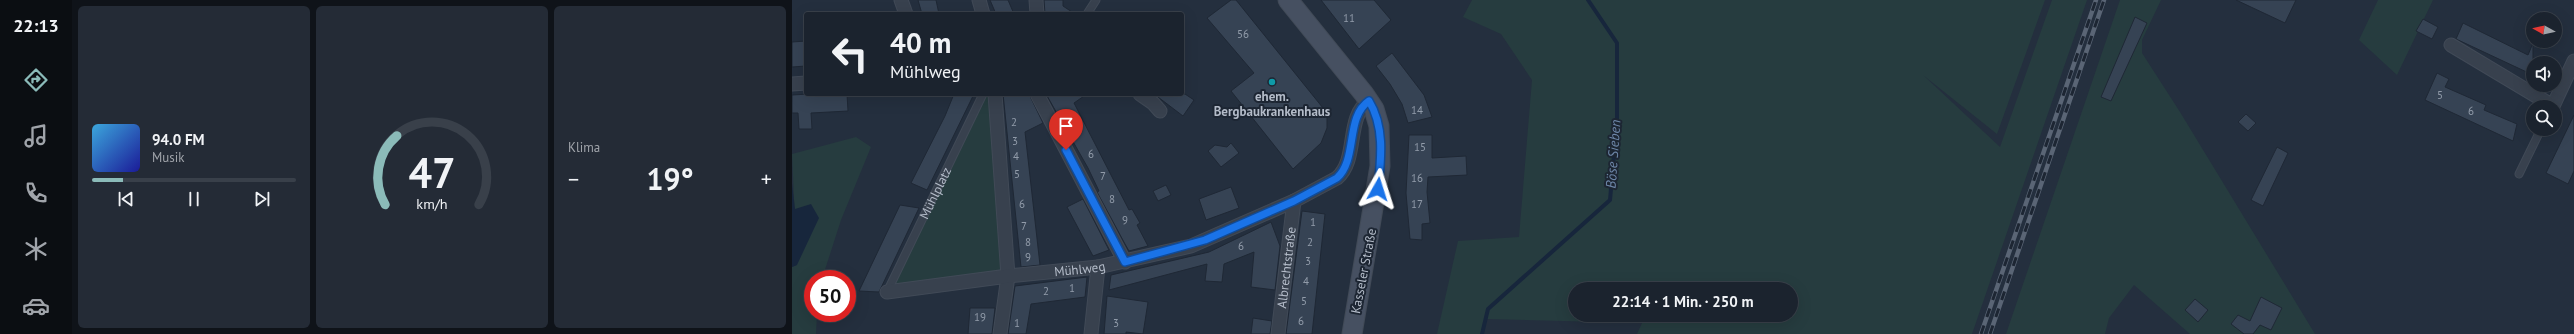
<!DOCTYPE html>
<html lang="de">
<meta charset="utf-8">
<style>
body{margin:0;font-family:"PT Sans",sans-serif;background:#242b36;color:#f1f3f6;height:100vh;display:flex;flex-direction:column;font-size:15px;white-space:nowrap}
*{box-sizing:border-box;margin:0}
p{font-size:13px;color:#a0a4aa}
.icon{flex:none;width:22px;height:22px;fill:none;stroke:currentColor;stroke-width:2;stroke-linecap:round;stroke-linejoin:round}
.map{position:relative;flex:1;overflow:hidden}
.sheet{display:flex;flex-direction:column;gap:6px;padding:6px;background:#0f1319;width:720px}
.sheet>*{flex:none}
.banner{position:absolute;left:12px;top:12px;width:380px;height:84px;border-radius:4px;box-shadow:0 4px 16px #0002,0 0 0 1px #39404a;background:#1b232e;color:#f1f3f6;overflow:hidden}
.needle{width:26px;rotate:278deg}
.controls{position:absolute;left:1734px;top:12px;display:grid;gap:8px}
.controls a{display:grid;place-items:center;width:36px;height:36px;border-radius:50%;background:#1b232e;box-shadow:0 4px 16px #0002,0 0 0 1px #39404a;font-size:20px}
.speed{position:absolute;left:12px;top:270px;display:flex;gap:8px;font-size:20px;font-weight:700;text-align:center}
.speed>*{display:grid;place-content:center;width:52px;height:52px;border-radius:50%;background:#1b232e;box-shadow:0 4px 16px #0002,0 0 0 1px #39404a;line-height:1}
.speed .limit{border:6px solid #d22;background:#fff;color:#111}
.pin{position:absolute;display:grid;place-items:center;width:34px;height:34px;color:#fff;margin:-41px -17px;border-radius:50% 50% 50% 0;rotate:-45deg;box-shadow:0 0 4px #0007}
.pin .icon{rotate:45deg}
.me{position:absolute;width:44px;margin:-22px;rotate:6deg;stroke-linejoin:round;filter:drop-shadow(0 0 3px #0008)}
.turn{display:flex;align-items:center;gap:14px;height:84px;padding:0 20px;font-size:18px}
.turn .icon{width:52px;height:52px;stroke-width:2.5}
.turn b{display:block;font-size:28px;line-height:34px}
.big{font-size:30px;font-weight:600;line-height:1.1}
.sheet .tile{flex:1;display:flex;flex-direction:column;justify-content:center;gap:6px;min-width:0;padding:0 14px;border-radius:6px;background:#242b36}
.sheet .dial{align-items:center;gap:0}
.dial svg{height:104px;overflow:visible;fill:none;stroke:#39404a;stroke-width:7;stroke-linecap:round;text-anchor:middle}
.dial text{fill:#f1f3f6;stroke:none}
.song{display:flex;align-items:center;gap:12px}
.cover{width:48px;height:48px;border-radius:6px;background:linear-gradient(135deg,hsl(200 70% 55%),hsl(240 70% 35%))}
.played{height:4px;border-radius:2px;background:linear-gradient(90deg,#8bbbb9 15%,#39404a 15%)}
.keys{display:flex;justify-content:space-around;direction:ltr}
.heat{display:flex;justify-content:space-between;align-items:center;font-size:22px;direction:ltr}
.sheet .tiles{flex:1;display:grid;gap:6px;grid-template-columns:repeat(3,1fr)}
.trip{position:absolute;left:776px;top:282px;width:230px;height:40px;border-radius:20px;background:#1b232e;box-shadow:0 4px 16px #0002,0 0 0 1px #39404a;font-weight:600;line-height:40px;text-align:center}
main{display:flex;flex:1;min-height:0}
.dock{display:flex;flex-direction:column;width:72px;justify-content:space-around;align-items:center;background:#0b0e12;color:#a0a4aa}
.dock .icon{width:28px;height:28px}
.dock .active{color:#8bbbb9}
.dock b{font-size:18px;color:#f1f3f6}
.map>svg:first-child{display:block}
.green{fill:#263c3f;fill-rule:evenodd}
.water{fill:#17263c}
.lines{fill:none;stroke-linecap:round;stroke-linejoin:round}
.stream{stroke:#17263c;stroke-width:4}
.building{fill:#364354;stroke:#1f2835}
.lane-casing{stroke:#414a57;stroke-width:9}
.street-casing{stroke:#414a57;stroke-width:15}
.secondary-casing{stroke:#414a57;stroke-width:21}
.lane{stroke:#38414e;stroke-width:7}
.street{stroke:#38414e;stroke-width:13}
.secondary{stroke:#465061;stroke-width:19}
.rail-casing{stroke:#5a6575;stroke-width:4.5}
.rail{stroke:#1d2633;stroke-width:3;stroke-dasharray:9;stroke-linecap:butt}
.route-casing{stroke:#114b97;stroke-width:10}
.route{stroke:#1a73e8;stroke-width:7}
.culture-dot{fill:#0f9aa8;stroke:#1d2633;stroke-width:1.5}
.labels{text-anchor:middle;stroke-width:4;stroke-linejoin:round;paint-order:stroke}
.number-label{font-size:11px;fill:#929caa}
.poi-label{font-size:13px;font-weight:bold;fill:#b4bcc9;stroke:#1d2633}
.street-label{font-size:13px;fill:#b4bcc9;stroke:#1d2633}
.water-label{font-size:14px;font-style:italic;fill:#6d86a8;stroke:#1d2633}
</style>
<main>
<nav class="dock">
<b>22:13</b>
<svg class="icon active" aria-label="directions" viewBox="0 0 24 24"><path d="M12 3l9 9-9 9-9-9zM9 14v-3h6M13 9l2 2-2 2"/></svg>
<svg class="icon" aria-label="music" viewBox="0 0 24 24"><path d="M9 18V5l10-2v13"/><circle cx="6" cy="18" r="3"/><circle cx="16" cy="16" r="3"/></svg>
<svg class="icon" aria-label="phone" viewBox="0 0 24 24"><path d="M5 4h4l2 5-3 2q2 4 5 5l2-3 5 2v4C11 20 4 13 5 4z"/></svg>
<svg class="icon" aria-label="climate" viewBox="0 0 24 24"><path d="M12 3v18M4 7l16 10M4 17L20 7"/></svg>
<svg class="icon" aria-label="car" viewBox="0 0 24 24"><path d="M5 17H2v-5l4-1 3-4h7l3 4 3 1v5h-3M9 17h6M6 11h13"/><circle cx="7" cy="17" r="2"/><circle cx="17" cy="17" r="2"/></svg>
</nav>
<section class="sheet">
<div class="tiles">
<div class="tile">
<div class="song"><i class="cover"></i><div><b>94.0 FM</b><p>Musik</p></div></div>
<div class="played"></div>
<div class="keys"><svg class="icon" aria-label="previous" viewBox="0 0 24 24"><path d="M18 5L8 12l10 7zM5 5v14"/></svg><svg class="icon" aria-label="pause" viewBox="0 0 24 24"><path d="M8 5v14M16 5v14"/></svg><svg class="icon" aria-label="next" viewBox="0 0 24 24"><path d="M6 5l10 7-10 7zM19 5v14"/></svg></div>
</div>
<div class="tile dial"><svg viewBox="0 0 100 80">
<path d="M14 69A42 42 0 1 1 86 69"/>
<path d="M14 69A42 42 0 0 1 23 16" stroke="#8bbbb9"/>
<text x="50" y="56" font-size="32" font-weight="700">47</text>
<text x="50" y="72" font-size="11">km/h</text>
</svg></div>
<div class="tile"><p>Klima</p>
<div class="heat"><a>−</a><b class="big">19°</b><a>+</a></div>
</div>
</div>
</section>
<div class="map">
<svg width="1782" height="334" viewBox="0 0 1782 334">
<rect width="100%" height="100%" fill="#242f3e"/>
<path class="green" d="M 680,0 L 1253,0 L 1205,134 L 1131,75 L 1208,147 L 1260,0 L 1295,0 L 1180,334 L 845,334 L 850,323 L 694,319 L 691,334 L 645,334 L 666,241 L 727,237 L 740,80 L 709,34 L 671,17 ZM 783,289 L 999,289 L 999,315 L 783,315 Z
M 1328,0 L 1369,0 L 1350,40 L 1350,53 L 1388,112 L 1523,334 L 1398,334 L 1342,285 L 1317,318 L 1313,334 L 1214,334 Z
M 1586,0 L 1641,0 L 1605,75 L 1567,40 Z
M 191,94 L 203,94 L 216,276 L 95,292 Z
M 64,137 L 79,147 L 49,220 L 30,279 L 21,279 L 21,313 L 25,313 L 24,334 L 0,334 L 0,267 L 5,265 L 0,154 Z"/>
<path class="water" d="M 0,184 L 3,209 L 19,204 L 27,218 L 5,265 L 0,267 Z"/>
<g class="lines">
<path class="stream" d="M 690,334 L 696,309 L 818,200 L 825,121 L 825,43 L 796,0"/>
</g>
<path class="building" d="M 126,0 L 144,0 L 147,14 L 130,14 Z
M 198,0 L 216,0 L 222,14 L 204,14 Z
M 252,0 L 271,0 L 271,6 L 283,14 L 253,14 Z
M 439,0 L 444,0 L 535,113 L 535,128 L 529,143 L 501,169 L 439,91 L 462,73 L 415,18 Z
M 529,0 L 582,0 L 599,20 L 567,49 Z
M 1444,0 L 1504,0 L 1493,23 Z
M 1343,17 L 1355,23 L 1319,101 L 1309,97 Z
M 1631,19 L 1646,27 L 1640,39 L 1624,31 Z
M 1671,23 L 1736,55 L 1741,43 L 1741,75 L 1664,39 Z
M 14,41 L 14,66 L 0,67 L 0,42 Z
M 600,53 L 632,95 L 640,117 L 616,123 L 610,104 L 598,84 L 584,66 Z
M 1645,73 L 1657,79 L 1653,87 L 1694,105 L 1692,110 L 1725,124 L 1721,141 L 1633,100 Z
M 17,94 L 55,94 L 56,111 L 19,113 L 20,129 L 7,129 L 6,113 L 0,113 L 0,95 Z
M 162,94 L 182,94 L 135,190 L 119,183 L 153,116 Z
M 211,94 L 237,94 L 251,123 L 233,132 L 248,265 L 229,267 Z
M 254,94 L 295,94 L 282,103 L 337,210 L 340,209 L 348,223 L 345,225 L 356,246 L 337,251 L 333,244 L 305,192 L 307,191 L 296,168 Z
M 362,94 L 393,94 L 402,100 L 391,116 Z
M 1454,114 L 1464,123 L 1456,131 L 1446,122 Z
M 1782,115 L 1782,171 L 1776,184 L 1754,173 Z
M 617,135 L 640,135 L 640,158 L 674,156 L 675,175 L 636,177 L 635,192 L 638,223 L 630,224 L 630,240 L 618,239 L 614,193 Z
M 439,143 L 447,153 L 429,167 L 416,151 L 423,145 L 435,147 Z
M 1485,147 L 1496,153 L 1471,206 L 1459,200 Z
M 374,185 L 379,195 L 366,201 L 361,191 Z
M 439,187 L 447,208 L 414,220 L 407,199 Z
M 291,199 L 317,250 L 301,256 L 275,207 Z
M 108,205 L 127,208 L 87,292 L 67,291 Z
M 510,211 L 533,214 L 520,334 L 494,334 Z
M 479,222 L 488,246 L 483,290 L 459,287 L 462,252 L 432,264 L 430,282 L 413,281 L 415,264 L 317,290 L 319,275 L 417,252 Z
M 295,277 L 293,297 L 239,304 L 234,334 L 216,334 L 223,286 Z
M 315,296 L 356,302 L 351,334 L 334,332 L 334,334 L 312,334 Z
M 1469,297 L 1490,308 L 1479,330 L 1468,325 L 1461,334 L 1452,334 L 1439,324 L 1446,315 L 1458,321 Z
M 1403,299 L 1416,310 L 1406,322 L 1393,310 Z
M 178,308 L 203,308 L 200,334 L 176,334 Z
M 461,318 L 480,321 L 478,334 L 459,334 Z"/>
<g class="lines">
<g class="lane-casing">
<g id="lane">
<path d="M 295,14 L 304,0"/>
<path d="M 1727,174 L 1749,129"/>
<path id="s1" d="M 95,292 L 191,94"/>
</g>
</g>
<g class="street-casing">
<g id="street">
<path d="M 109,0 L 114,14"/>
<path d="M 187,0 L 191,14"/>
<path d="M 244,0 L 245,14"/>
<path d="M 1659,45 L 1761,106 L 1782,61"/>
<path d="M 0,84 L 14,83"/>
<path d="M 203,94 L 216,276 L 208,334"/>
<path d="M 245,94 L 333,262"/>
<path d="M 348,94 L 361,103 L 368,111"/>
<path id="s2" d="M 95,292 L 216,276 L 306,267 L 399,246 L 502,201 L 545,178 C 567,159 553,117 577,101"/>
<path d="M 299,334 L 306,267"/>
<path id="s3" d="M 486,334 L 502,201"/>
</g>
</g>
<g class="secondary-casing">
<path id="secondary" d="M 496,0 L 572,94 L 582,109 L 587,126 L 588,166 L 560,334"/>
</g>
<use href="#lane" class="lane"/>
<use href="#street" class="street"/>
<use href="#secondary" class="secondary"/>
<g class="rail-casing">
<path id="rail" d="M 1189,334 L 1304,0
M 1198,334 L 1312,0"/>
</g>
<use href="#rail" class="rail"/>
</g>
<g class="lines">
<g class="route-casing">
<path id="route" d="M 274,150 L 333,262 L 413,240 L 502,201 L 545,178 C 566,159 553,117 577,101 C 593,127 589,159 586,189"/>
</g>
<use href="#route" class="route"/>
</g>
<circle class="culture-dot" cx="480" cy="82" r="4"/>
<g class="labels">
<g class="number-label">
<text x="557" y="22">11</text>
<text x="451" y="38">56</text>
<text x="1648" y="99">5</text>
<text x="625" y="114">14</text>
<text x="1679" y="115">6</text>
<text x="222" y="126">2</text>
<text x="223" y="145">3</text>
<text x="628" y="151">15</text>
<text x="299" y="158">6</text>
<text x="224" y="160">4</text>
<text x="225" y="178">5</text>
<text x="311" y="180">7</text>
<text x="625" y="182">16</text>
<text x="320" y="203">8</text>
<text x="230" y="208">6</text>
<text x="625" y="208">17</text>
<text x="333" y="224">9</text>
<text x="521" y="226">1</text>
<text x="232" y="230">7</text>
<text x="236" y="246">8</text>
<text x="518" y="246">2</text>
<text x="449" y="250">6</text>
<text x="236" y="261">9</text>
<text x="516" y="265">3</text>
<text x="514" y="285">4</text>
<text x="280" y="292">1</text>
<text x="254" y="295">2</text>
<text x="512" y="305">5</text>
<text x="188" y="321">19</text>
<text x="509" y="325">6</text>
<text x="225" y="327">1</text>
<text x="324" y="327">3</text>
</g>
<g class="poi-label">
<text x="480" y="101">ehem.<tspan x="480" dy="15">Bergbaukrankenhaus</tspan></text>
</g>
<g class="street-label">
<text dy="5" stroke="none"><textPath href="#s1" startOffset="110">Mühlplatz</textPath></text>
<text dy="5" stroke="none"><textPath href="#s2" startOffset="194">Mühlweg</textPath></text>
<text dy="5" stroke="none"><textPath href="#s3" startOffset="67">Albrechtstraße</textPath></text>
<text transform="translate(571 271) rotate(-79)" y="5">Kasseler Straße</text>
</g>
<g class="water-label">
<text transform="translate(821 154) rotate(-86)" y="5">Böse Sieben</text>
</g>
</g>
</svg>
<div class="controls">
<a><svg class="needle" viewBox="-14 -14 28 28"><path d="M0-13l5 13h-10z" fill="#e53935"/><path d="M0 13l5-13h-10z" fill="#a0a4aa"/></svg></a>
<a><svg class="icon" aria-label="sound" viewBox="0 0 24 24"><path d="M4 9h4l5-4v14l-5-4H4zM17 9q2 3 0 6"/></svg></a>
<a><svg class="icon" aria-label="search" viewBox="0 0 24 24"><circle cx="10" cy="10" r="6"/><path d="M15 15l6 6"/></svg></a>
</div>
<div class="speed"><div class="limit">50</div></div>
<div class="pin" style="left:274px;top:150px;background:#d93025"><svg class="icon" aria-label="arrive" viewBox="0 0 24 24"><path d="M6 21V4h12l-3 4 3 4H6"/></svg></div>
<svg class="me" style="left:586px;top:189px" viewBox="-20 -20 40 40"><path d="M0-17L14 15 0 8-14 15z" fill="#1a73e8" stroke="#fff" stroke-width="4"/></svg>
<div class="trip">22:14 · 1 Min. · 250 m</div>
<div class="banner">
<div class="turn"><svg class="icon" aria-label="left" viewBox="0 0 24 24"><path d="M17 20v-9H6M10 6l-5 5 5 5"/></svg><div><b>40 m</b>Mühlweg</div></div>
</div>
</div>
</main>
